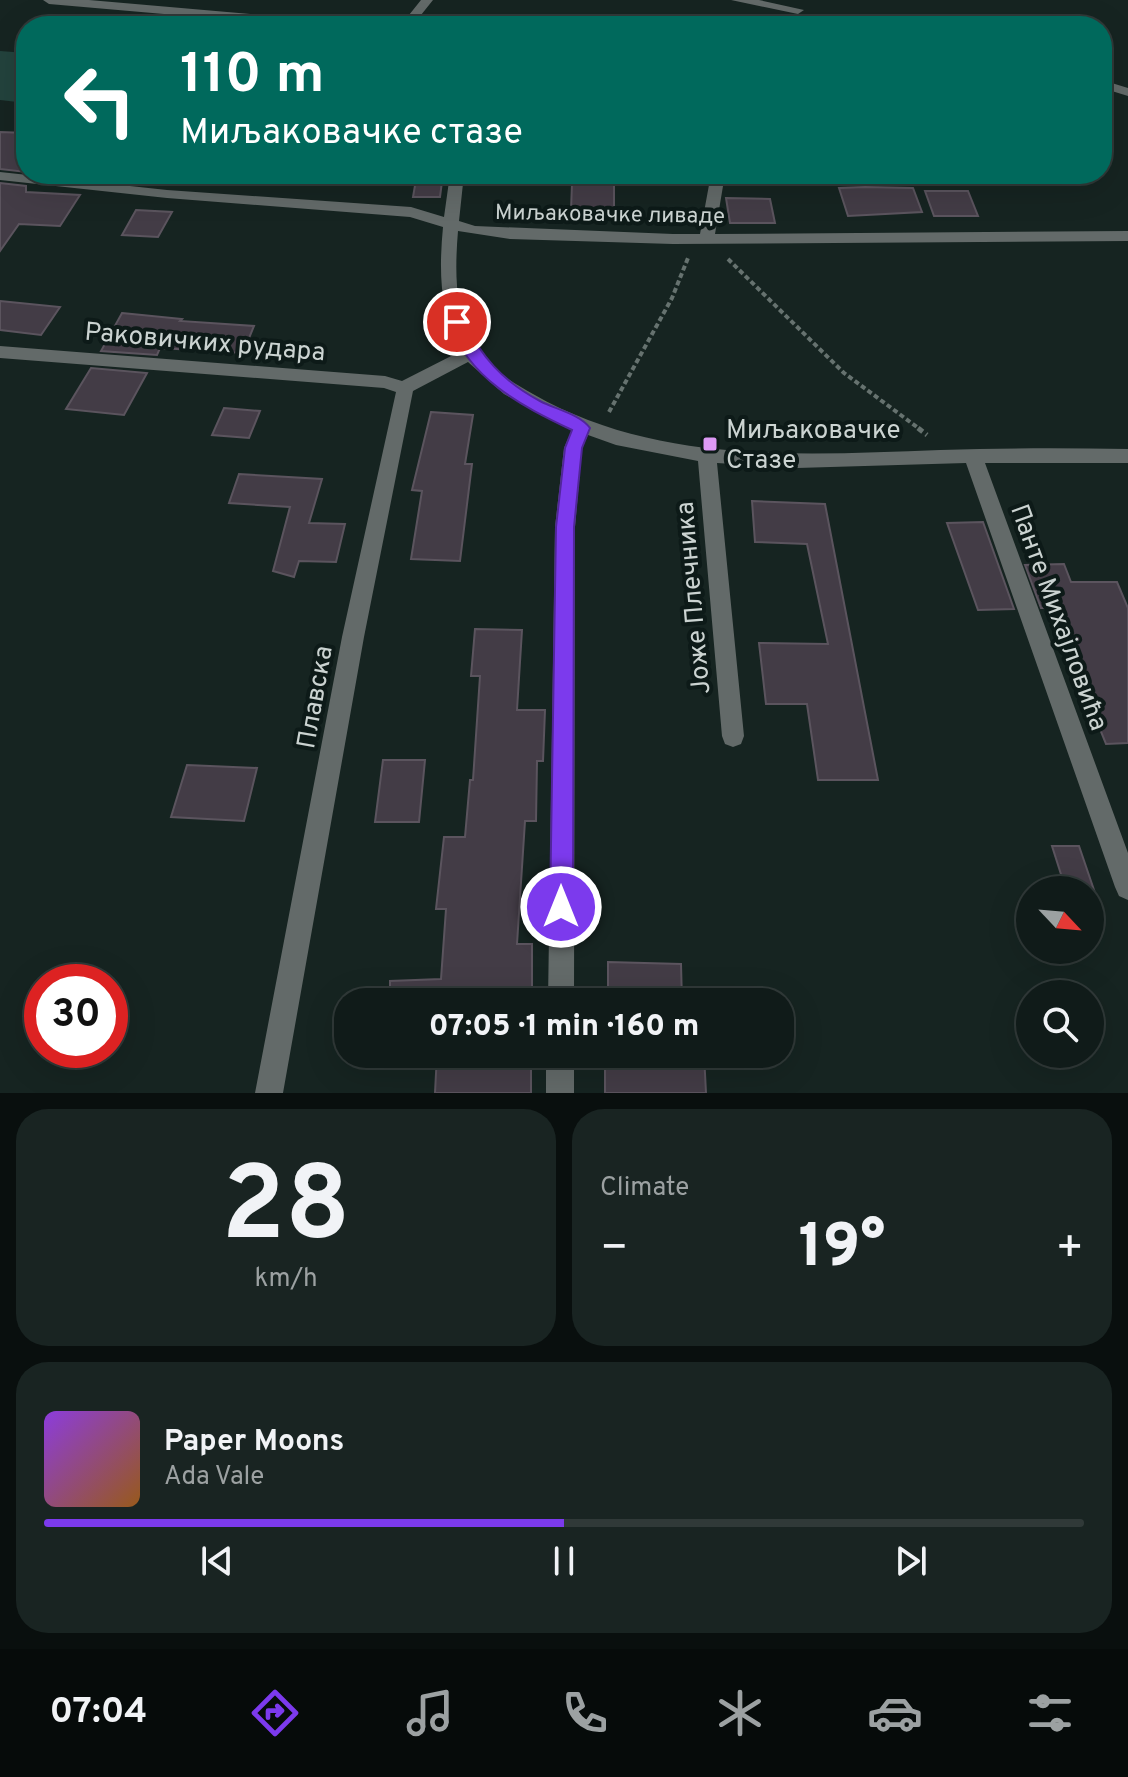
<!DOCTYPE html>
<meta charset="utf-8">
<style>
body{margin:0;font-family:Overpass,sans-serif;background:#192422;color:#f1f3f6;height:100vh;display:flex;flex-direction:column;font-size:30px;white-space:nowrap}
*{box-sizing:border-box;margin:0}
p{font-size:26px;color:#9ca1a2}
.icon{flex:none;width:44px;height:44px;fill:none;stroke:currentColor;stroke-width:2;stroke-linecap:round;stroke-linejoin:round}
.map{position:relative;height:1093px;overflow:hidden}
.details{display:flex;flex-direction:column;gap:16px;padding:16px;background:#090f0e;flex:1}
.details>*{flex:none}
.top-card{position:absolute;left:16px;top:16px;width:1096px;height:168px;border-radius:32px;box-shadow:0 8px 32px #0002,0 0 0 2px #303938;background:#00695c;color:#fff;overflow:hidden}
.needle{width:52px;rotate:116deg}
.fabs{position:absolute;left:1016px;top:876px;display:grid;gap:16px}
.fabs a{display:grid;place-items:center;width:88px;height:88px;border-radius:50%;background:#101b19;box-shadow:0 8px 32px #0002,0 0 0 2px #303938;font-size:40px}
.speed{position:absolute;left:24px;top:964px;display:flex;gap:16px;font-size:40px;font-weight:700;text-align:center}
.speed>*{display:grid;place-content:center;width:104px;height:104px;border-radius:50%;background:#101b19;box-shadow:0 8px 32px #0002,0 0 0 2px #303938;line-height:1}
.speed .limit{border:12px solid #d22;background:#fff;color:#111}
.pin{position:absolute;display:grid;place-items:center;width:68px;height:68px;color:#fff;margin:-34px;border:4px solid #fff;border-radius:50%;box-shadow:0 2px 8px #0007}
.me{position:absolute;width:88px;margin:-44px;rotate:0deg;stroke-linejoin:round;filter:drop-shadow(0 0 6px #0008)}
.turn{display:flex;align-items:center;gap:28px;height:168px;padding:0 32px;font-size:36px}
.turn .icon{width:104px;height:104px;stroke-width:2.5}
.turn b{display:block;font-size:56px;line-height:68px}
.big{font-size:60px;font-weight:800;line-height:1.1}
.details .card{flex:1;display:flex;flex-direction:column;justify-content:center;gap:12px;min-width:0;padding:0 28px;border-radius:32px;background:#192422}
.details .dial{align-items:center;gap:0}
.dial b{font-size:104px;line-height:1}
.song{display:flex;align-items:center;gap:24px}
.cover{width:96px;height:96px;border-radius:12px;background:linear-gradient(135deg,hsl(270 70% 55%),hsl(30 70% 35%))}
.played{height:8px;border-radius:4px;background:linear-gradient(90deg,#7c3aed 50%,#303938 50%)}
.keys{display:flex;justify-content:space-around;direction:ltr}
.heat{display:flex;justify-content:space-between;align-items:center;font-size:44px;direction:ltr}
.details .tiles{flex:1;display:grid;gap:16px;grid-template-columns:1fr 1fr}
.card:last-child{grid-column:span 2}
.trip{position:absolute;left:334px;top:988px;width:460px;height:80px;border-radius:32px;background:#101b19;box-shadow:0 8px 32px #0002,0 0 0 2px #303938;font-weight:800;line-height:80px;text-align:center}
.dock{display:flex;height:128px;justify-content:space-around;align-items:center;background:#060b0a;color:#9ca1a2}
.dock .icon{width:56px;height:56px}
.dock .on{color:#7c3aed}
.dock b{font-size:36px;color:#f1f3f6}
.map>svg:first-child{display:block}
.green{fill:#23433d}
.building{fill:#433c46;stroke:#5b545e;stroke-width:2}
.lines{fill:none;stroke-linecap:round;stroke-linejoin:round}
.path-far1{stroke:#66726f;stroke-width:4;stroke-dasharray:5 3;stroke-linecap:butt}
.path{stroke:#66726f;stroke-width:5;stroke-dasharray:6 4;stroke-linecap:butt}
.minor{fill:#636a69;fill-rule:evenodd}
.route{fill:#7c3aed;stroke:#51269a;stroke-width:2}
.poi-dot{fill:#dc99f4;stroke:#0d1a18;stroke-width:3}
.labels{text-anchor:middle;stroke-width:8;stroke-linejoin:round;paint-order:stroke}
.far-street-label{font-size:22px;fill:#cbd3d1;stroke:#0d1a18}
.street-label{font-size:26px;fill:#cbd3d1;stroke:#0d1a18}
.poi-label{font-size:26px;fill:#cbd3d1;stroke:#0d1a18;text-anchor:start}
</style>
<div class="map">
<svg width="1128" height="1093" viewBox="0 0 1128 1093">
<rect width="100%" height="100%" fill="#162421"/>
<path class="green" d="M 0,51 L 26,53 L 26,103 L 0,100 Z"/>
<path class="building" d="M 0,132 L 26,133 L 26,172 L 0,169 Z
M 417,174 L 443,174 L 440,197 L 413,197 Z
M 0,183 L 26,186 L 26,192 L 80,195 L 60,226 L 19,224 L 0,251 Z
M 572,184 L 614,185 L 614,211 L 571,210 Z
M 865,187 L 913,188 L 922,212 L 848,216 L 839,188 Z
M 925,191 L 968,191 L 978,216 L 934,216 Z
M 726,198 L 770,199 L 775,223 L 730,223 Z
M 136,210 L 172,212 L 158,237 L 122,235 Z
M 0,301 L 60,307 L 41,335 L 0,330 Z
M 122,313 L 182,319 L 180,321 L 254,326 L 243,353 L 160,348 L 157,355 L 101,351 Z
M 91,368 L 147,373 L 124,415 L 66,409 Z
M 224,408 L 260,411 L 249,438 L 212,435 Z
M 431,412 L 473,415 L 465,464 L 472,464 L 460,561 L 411,559 L 422,491 L 412,490 Z
M 239,474 L 322,479 L 309,523 L 345,524 L 336,562 L 299,561 L 294,577 L 273,571 L 290,507 L 229,503 Z
M 752,501 L 825,504 L 878,780 L 818,780 L 807,704 L 766,704 L 759,643 L 828,644 L 807,544 L 755,542 Z
M 983,522 L 1014,609 L 978,610 L 947,523 Z
M 1064,564 L 1071,582 L 1117,582 L 1128,608 L 1128,743 L 1106,744 L 1089,702 L 1095,701 L 1059,608 L 1041,608 L 1025,565 Z
M 475,629 L 522,630 L 517,710 L 545,710 L 543,761 L 537,761 L 536,821 L 525,821 L 517,944 L 532,944 L 532,1002 L 390,1002 L 390,981 L 441,979 L 446,909 L 436,909 L 444,837 L 465,837 L 470,780 L 473,780 L 480,676 L 471,676 Z
M 383,760 L 425,760 L 419,822 L 375,822 Z
M 187,765 L 257,768 L 244,821 L 171,817 Z
M 1052,846 L 1079,846 L 1094,890 L 1066,890 Z
M 608,962 L 681,964 L 682,1002 L 608,1002 Z
M 437,1054 L 531,1054 L 531,1093 L 435,1093 Z
M 605,1054 L 704,1054 L 706,1093 L 605,1093 Z"/>
<g class="lines">
<path class="path-far1" d="M 728,259 L 844,373 L 921,430
M 609,412 L 672,298 L 688,258"/>
<path class="path" d="M 918,428 L 927,435"/>
<path class="minor" d="M 43,0 L 89,0 L 342,22 L 348,26 L 301,26 L 49,4 Z
M 421,0 L 433,0 L 421,15 L 420,26 L 408,26 L 409,15 Z
M 731,0 L 759,0 L 804,10 L 798,14 Z
M 1102,80 L 1128,88 L 1128,96 L 1102,88 Z
M 0,172 L 167,190 L 411,207 L 444,217 L 450,174 L 464,174 L 459,221 L 475,226 L 673,234 L 700,234 L 711,174 L 725,174 L 715,234 L 1128,231 L 1128,241 L 673,244 L 510,239 L 458,231 C 455,268 454,310 473,344 C 486,366 511,382 533,394 C 657,465 802,455 940,450 C 1003,448 1065,448 1128,449 L 1128,463 L 985,463 L 1128,853 L 1128,900 L 1119,896 L 1115,887 L 966,463 L 797,468 L 717,463 L 744,736 L 741,744 L 733,747 L 725,744 L 722,736 L 698,461 L 616,445 L 588,435 L 582,448 L 575,527 L 574,1002 L 548,1002 L 555,527 L 564,448 L 572,430 L 504,394 L 468,362 L 413,391 L 364,637 L 283,1093 L 255,1093 L 342,637 L 396,392 L 384,388 L 0,358 L 0,346 L 385,376 L 402,381 L 461,351 C 439,313 439,269 443,227 L 410,217 L 167,198 L 0,180 Z
M 546,1054 L 574,1054 L 574,1093 L 546,1093 Z"/>
</g>
<path class="route" d="M 457,317 L 462,319 C 482,357 501,380 540,401 C 555,409 580,414 590,428 L 582,448 L 574,527 L 573,907 L 570,915 L 561,919 L 553,915 L 550,907 L 556,527 L 565,448 L 572,430 C 522,406 468,379 449,322 Z"/>
<rect class="poi-dot" x="702" y="436" width="16" height="16" rx="4"/>
<g class="labels">
<g class="far-street-label">
<text transform="translate(610 213) rotate(1)" y="8">Миљаковачке ливаде</text>
</g>
<g class="street-label">
<text transform="translate(205 341) rotate(5)" y="9">Раковичких рудара</text>
<text transform="translate(692 598) rotate(-95)" y="9">Јоже Плечника</text>
<text transform="translate(1060 617) rotate(70)" y="9">Панте Михајловића</text>
<text transform="translate(314 697) rotate(-80)" y="9">Плавска</text>
</g>
<g class="poi-label">
<text x="726" y="438">Миљаковачке<tspan x="726" dy="30">Стазе</tspan></text>
</g>
</g>
</svg>
<div class="fabs">
<a><svg class="needle" viewBox="-14 -14 28 28"><path d="M0-13l5 13h-10z" fill="#e53935"/><path d="M0 13l5-13h-10z" fill="#9ca1a2"/></svg></a>
<a><svg class="icon" aria-label="search" viewBox="0 0 24 24"><circle cx="10" cy="10" r="6"/><path d="M15 15l6 6"/></svg></a>
</div>
<div class="speed"><div class="limit">30</div></div>
<div class="pin" style="left:457px;top:322px;background:#d93025"><svg class="icon" aria-label="arrive" viewBox="0 0 24 24"><path d="M6 21V4h12l-3 4 3 4H6"/></svg></div>
<svg class="me" style="left:561px;top:907px" viewBox="-20 -20 40 40"><circle r="17" fill="#7c3aed" stroke="#fff" stroke-width="3"/><path d="M0-11L8 9 0 5-8 9z" fill="#fff"/></svg>
<div class="trip">07:05 · 1 min · 160 m</div>
<div class="top-card">
<div class="turn"><svg class="icon" aria-label="left" viewBox="0 0 24 24"><path d="M17 20v-9H6M10 6l-5 5 5 5"/></svg><div><b>110 m</b>Миљаковачке стазе</div></div>
</div>
</div>
<section class="details">
<div class="tiles">
<div class="card dial"><b>28</b><p>km/h</p></div>
<div class="card"><p>Climate</p>
<div class="heat"><a>−</a><b class="big">19°</b><a>+</a></div>
</div>
<div class="card">
<div class="song"><i class="cover"></i><div><b>Paper Moons</b><p>Ada Vale</p></div></div>
<div class="played"></div>
<div class="keys"><svg class="icon" aria-label="previous" viewBox="0 0 24 24"><path d="M18 5L8 12l10 7zM5 5v14"/></svg><svg class="icon" aria-label="pause" viewBox="0 0 24 24"><path d="M8 5v14M16 5v14"/></svg><svg class="icon" aria-label="next" viewBox="0 0 24 24"><path d="M6 5l10 7-10 7zM19 5v14"/></svg></div>
</div>
</div>
</section>
<nav class="dock">
<b>07:04</b>
<svg class="icon on" aria-label="directions" viewBox="0 0 24 24"><path d="M12 3l9 9-9 9-9-9zM9 14v-3h6M13 9l2 2-2 2"/></svg>
<svg class="icon" aria-label="music" viewBox="0 0 24 24"><path d="M9 18V5l10-2v13"/><circle cx="6" cy="18" r="3"/><circle cx="16" cy="16" r="3"/></svg>
<svg class="icon" aria-label="phone" viewBox="0 0 24 24"><path d="M5 4h4l2 5-3 2q2 4 5 5l2-3 5 2v4C11 20 4 13 5 4z"/></svg>
<svg class="icon" aria-label="climate" viewBox="0 0 24 24"><path d="M12 3v18M4 7l16 10M4 17L20 7"/></svg>
<svg class="icon" aria-label="car" viewBox="0 0 24 24"><path d="M5 17H2v-5l4-1 3-4h7l3 4 3 1v5h-3M9 17h6M6 11h13"/><circle cx="7" cy="17" r="2"/><circle cx="17" cy="17" r="2"/></svg>
<svg class="icon" aria-label="filters" viewBox="0 0 24 24"><path d="M4 7h16M4 17h16"/><circle cx="9" cy="7" r="2"/><circle cx="15" cy="17" r="2"/></svg>
</nav>
